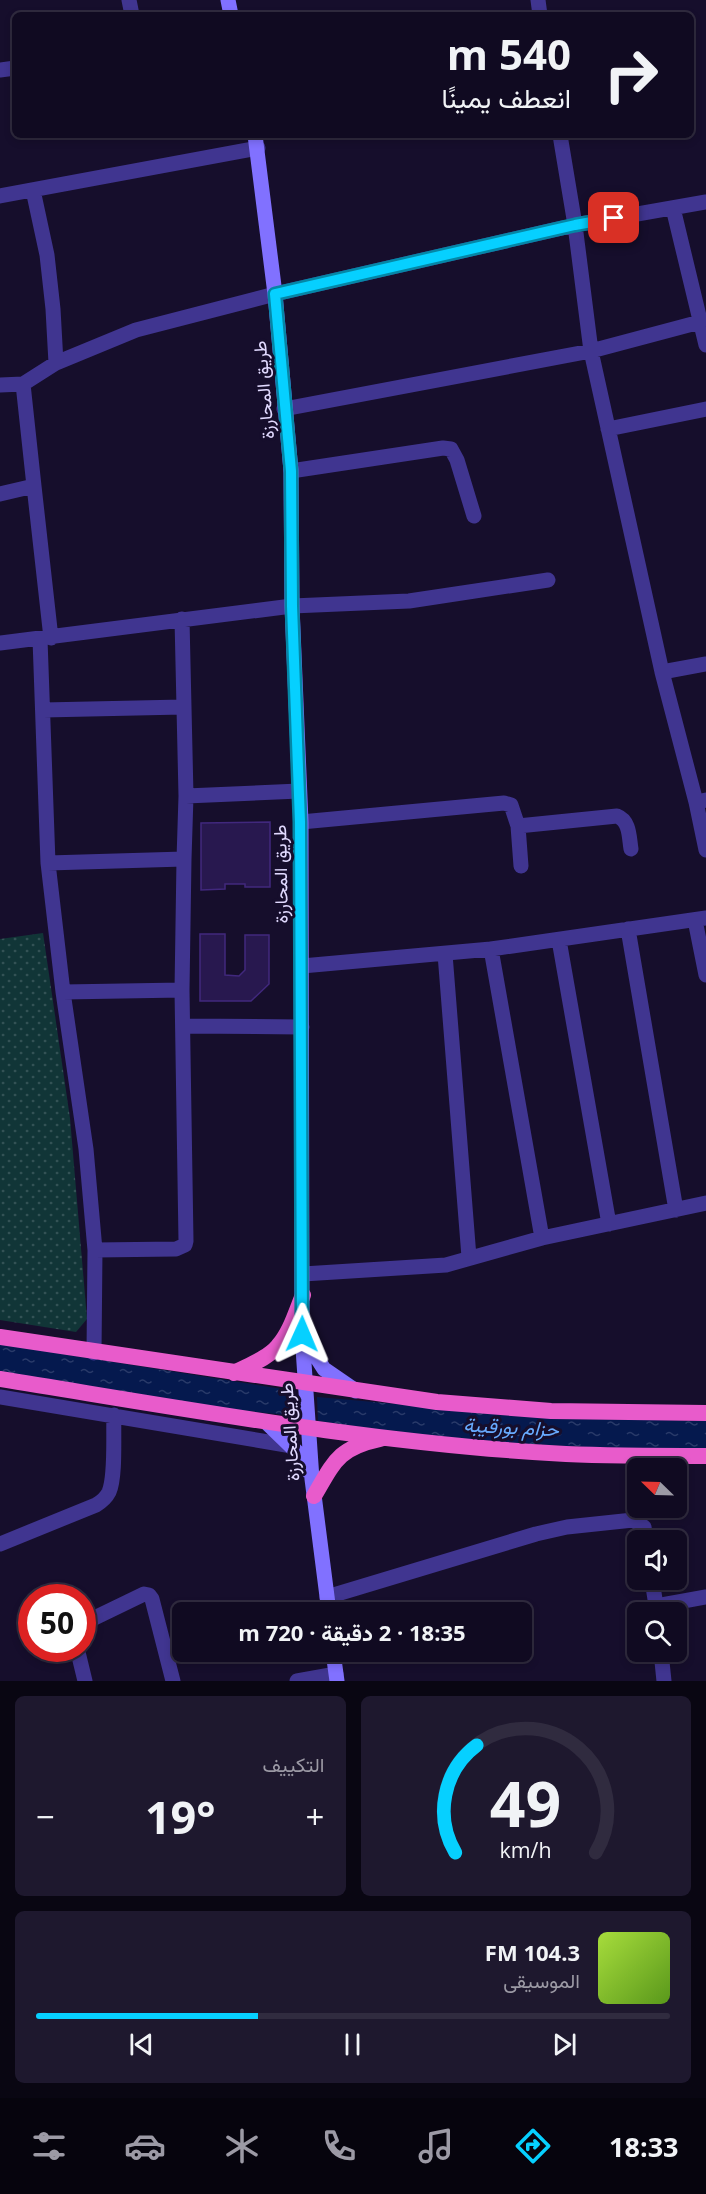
<!DOCTYPE html>
<html lang="ar">
<meta charset="utf-8">
<style>
body{margin:0;font-family:"Open Sans",Vazirmatn,sans-serif;background:#1e182e;color:#f1f3f6;direction:rtl;height:100vh;display:flex;flex-direction:column;font-size:22px;white-space:nowrap}
*{box-sizing:border-box;margin:0}
p{font-size:20px;color:#9c9aa5}
.icon{flex:none;width:33px;height:33px;fill:none;stroke:currentColor;stroke-width:2;stroke-linecap:round;stroke-linejoin:round}
.map{position:relative;height:1681px;overflow:hidden;direction:ltr}
.details{display:flex;flex-direction:column;gap:15px;padding:15px;background:#090612;flex:1}
.details>*{flex:none}
.banner{position:absolute;left:12px;top:12px;width:682px;height:126px;border-radius:9px;box-shadow:0 3px 9px #0003,0 0 0 2px #302b3f;direction:rtl;background:#100a21;color:#f1f3f6;overflow:hidden}
.needle{width:39px;rotate:293deg}
.controls{position:absolute;left:627px;top:1458px;display:grid;gap:12px}
.controls a{display:grid;place-items:center;width:60px;height:60px;border-radius:9px;background:#100a21;box-shadow:0 3px 9px #0003,0 0 0 2px #302b3f;font-size:30px}
.speed{position:absolute;left:18px;top:1584px;display:flex;gap:12px;font-size:30px;font-weight:700;text-align:center}
.speed>*{display:grid;place-content:center;width:78px;height:78px;border-radius:50%;background:#100a21;box-shadow:0 3px 9px #0003,0 0 0 2px #302b3f;line-height:1}
.speed .limit{border:9px solid #d22;background:#fff;color:#111}
.pin{position:absolute;display:grid;place-items:center;width:51px;height:51px;color:#fff;margin:-26px;border-radius:12px;box-shadow:0 3px 9px #0006}
.me{position:absolute;width:66px;margin:-33px;rotate:1deg;stroke-linejoin:round;filter:drop-shadow(0 0 4px #0008)}
.turn{display:flex;align-items:center;gap:21px;height:126px;padding:0 24px;font-size:27px}
.turn .icon{width:78px;height:78px;stroke-width:2.5}
.turn b{display:block;font-size:42px;line-height:51px}
.big{font-size:45px;font-weight:700;line-height:1.1}
.details .widget{flex:1;display:flex;flex-direction:column;justify-content:center;gap:9px;min-width:0;padding:0 21px;border-radius:9px;background:#1e182e}
.details .dial{align-items:center;gap:0}
.dial svg{height:156px;overflow:visible;fill:none;stroke:#302b3f;stroke-width:7;stroke-linecap:round;text-anchor:middle}
.dial text{fill:#f1f3f6;stroke:none}
.song{display:flex;align-items:center;gap:18px}
.cover{width:72px;height:72px;border-radius:9px;background:linear-gradient(135deg,hsl(80 70% 55%),hsl(90 70% 35%))}
.played{height:6px;border-radius:3px;background:linear-gradient(90deg,#06d0ff 35%,#302b3f 35%)}
.keys{display:flex;justify-content:space-around;direction:ltr}
.heat{display:flex;justify-content:space-between;align-items:center;font-size:33px;direction:ltr}
.details .tiles{flex:1;display:grid;gap:15px;grid-template-columns:1fr 1fr}
.widget:last-child{grid-column:span 2}
.trip{position:absolute;left:172px;top:1602px;width:360px;height:60px;border-radius:9px;background:#100a21;box-shadow:0 3px 9px #0003,0 0 0 2px #302b3f;font-weight:700;line-height:60px;text-align:center;direction:rtl}
.tab-bar{display:flex;height:96px;justify-content:space-around;align-items:center;background:#06040d;color:#9c9aa5}
.tab-bar .icon{width:42px;height:42px}
.tab-bar .current{color:#06d0ff}
.tab-bar b{font-size:27px;color:#f1f3f6}
.map>svg:first-child{display:block}
.grass{fill:url(#grass-dots)}
.water{fill:url(#water-ripples)}
.building{fill:#28184f;stroke:#41287d;stroke-width:1.5}
.lines{fill:none;stroke-linecap:round;stroke-linejoin:round}
.minor{stroke:#403590;stroke-width:15}
.secondary{stroke:#8171ff;stroke-width:15}
.trunk{stroke:#e85bcb;stroke-width:16}
.route-casing{stroke:#0487a6;stroke-width:15}
.route{stroke:#06d0ff;stroke-width:10}
.labels{text-anchor:middle;stroke-width:6;stroke-linejoin:round;paint-order:stroke}
.street-label{font-size:18px;fill:#e1daff;stroke:#160e2c}
.water-label{font-size:20px;font-style:italic;fill:#68abff;stroke:#160e2c}
</style>
<div class="map">
<svg width="706" height="1681" viewBox="0 0 706 1681">
<defs>
<pattern id="grass-dots" width="8" height="8" patternUnits="userSpaceOnUse" patternTransform="scale(1.5)"><rect width="8" height="8" fill="#113537"/><path d="M2 2h.1M6 6h.1" fill="none" stroke="#335255" stroke-width="1.8" stroke-linecap="round"/></pattern>
<pattern id="water-ripples" width="26" height="14" patternUnits="userSpaceOnUse" patternTransform="scale(1.5)"><rect width="26" height="14" fill="#05194e"/><path d="M2 4q2-2 4 0t4 0M15 11q2-2 4 0t4 0" fill="none" stroke="#293a69"/></pattern>
</defs>
<rect width="100%" height="100%" fill="#160e2c"/>
<path class="grass" d="M 43,933 L 70,1118 L 87,1319 L 76,1332 L 0,1320 L 0,939 Z"/>
<path class="water" d="M 0,1344 L 295,1391 L 296,1416 L 238,1410 L 0,1372 Z
M 317,1397 L 554,1418 L 706,1421 L 706,1451 C 653,1449 599,1448 546,1445 C 470,1441 394,1432 318,1421 Z"/>
<path class="building" d="M 270,822 L 270,887 L 245,887 L 245,884 L 225,884 L 225,889 L 201,890 L 201,823 Z
M 200,934 L 225,934 L 225,975 L 239,976 L 245,970 L 245,935 L 269,935 L 269,984 L 251,1001 L 200,1001 Z"/>
<g class="lines">
<path class="minor" d="M 129,0 L 132,15
M 538,0 L 540,15
M 0,70 L 15,68
M 560,135 L 575,225 L 591,351 L 662,672
M 33,190 L 47,255 L 53,309 L 56,363
M 0,196 L 258,148
M 673,208 L 706,345
M 23,384 L 56,363 L 136,330 L 275,294 L 575,225 L 706,202
M 0,385 L 23,384 L 34,486 L 0,494
M 284,409 L 591,351 L 700,322
M 608,429 L 706,409
M 291,471 L 443,448 L 451,449 L 457,460 L 474,516
M 34,486 L 51,638
M 182,619 L 186,796 L 184,859
M 40,639 L 48,863 L 63,992 L 86,1149 L 95,1250 L 94,1353
M 0,643 L 292,606 L 409,601 L 548,580
M 43,710 L 183,707
M 186,796 L 299,791
M 706,800 L 696,802 L 706,850
M 696,802 L 662,672 L 706,664
M 301,822 L 504,803 L 511,805 L 518,826 L 617,816 C 630,821 629,837 631,849
M 518,826 L 521,866
M 48,863 L 184,859 L 182,990
M 695,920 L 706,975
M 628,929 L 676,1210
M 559,940 L 609,1224
M 491,949 L 542,1238
M 445,954 L 469,1257
M 302,966 L 491,949 L 706,918
M 63,992 L 182,990 L 186,1241 L 185,1245 L 176,1249 L 95,1250
M 183,1026 L 302,1027
M 303,1274 L 446,1265 L 542,1238 L 706,1203
M 0,1397 L 292,1446
M 0,1544 L 96,1505 C 101,1502 106,1498 109,1492 C 116,1476 113,1434 114,1415
M 652,1580 L 657,1612
M 327,1597 L 536,1534 L 567,1527 L 633,1520 L 644,1527 L 646,1540
M 656,1606 L 706,1597
M 82,1624 L 144,1594 L 149,1595 L 152,1599 L 173,1681
M 77,1648 L 85,1681
M 661,1652 L 664,1681
M 297,1681 L 336,1674"/>
<path class="secondary" d="M 228,0 L 231,15
M 255,135 L 275,294 L 291,471 L 292,606 L 301,822 L 302,1334 L 312,1479 L 329,1612
M 303,1336 L 324,1369 L 356,1391
M 266,1422 L 298,1453 L 308,1471
M 333,1652 L 337,1681"/>
<path class="trunk" d="M 0,1337 L 437,1402 L 551,1411 L 706,1413
M 234,1373 C 249,1365 268,1358 278,1346 C 290,1333 296,1312 303,1295
M 0,1379 C 187,1409 376,1444 566,1454 C 612,1456 659,1456 706,1456
M 314,1496 C 334,1462 338,1448 380,1439"/>
</g>
<g class="lines">
<g class="route-casing">
<path id="route" d="M 302,1334 L 300,822 L 292,606 L 291,471 L 275,294 L 575,225 L 614,218"/>
</g>
<use href="#route" class="route"/>
</g>
<g class="labels">
<g class="street-label">
<text transform="translate(264 390) rotate(-95)" y="6">طريق المحارزة</text>
<text transform="translate(281 874) rotate(-91)" y="6">طريق المحارزة</text>
<text transform="translate(290 1432) rotate(-94)" y="6">طريق المحارزة</text>
</g>
<g class="water-label">
<text transform="translate(511 1427) rotate(3)" y="7">حزام بورقيبة</text>
</g>
</g>
</svg>
<div class="controls">
<a><svg class="needle" viewBox="-14 -14 28 28"><path d="M0-13l5 13h-10z" fill="#e53935"/><path d="M0 13l5-13h-10z" fill="#9c9aa5"/></svg></a>
<a><svg class="icon" aria-label="sound" viewBox="0 0 24 24"><path d="M4 9h4l5-4v14l-5-4H4zM17 9q2 3 0 6"/></svg></a>
<a><svg class="icon" aria-label="search" viewBox="0 0 24 24"><circle cx="10" cy="10" r="6"/><path d="M15 15l6 6"/></svg></a>
</div>
<div class="speed"><div class="limit">50</div></div>
<div class="pin" style="left:614px;top:218px;background:#d93025"><svg class="icon" aria-label="arrive" viewBox="0 0 24 24"><path d="M6 21V4h12l-3 4 3 4H6"/></svg></div>
<svg class="me" style="left:302px;top:1334px" viewBox="-20 -20 40 40"><path d="M0-17L14 15 0 8-14 15z" fill="#06d0ff" stroke="#fff" stroke-width="4"/></svg>
<div class="trip">18:35 · 2 دقيقة · 720 m</div>
<div class="banner">
<div class="turn"><svg class="icon" aria-label="right" viewBox="0 0 24 24"><path d="M7 20v-9h11M14 6l5 5-5 5"/></svg><div><b>540 m</b>انعطف يمينًا</div></div>
</div>
</div>
<section class="details">
<div class="tiles">
<div class="widget dial"><svg viewBox="0 0 100 80">
<path d="M14 69A42 42 0 1 1 86 69"/>
<path d="M14 69A42 42 0 0 1 25 14" stroke="#06d0ff"/>
<text x="50" y="56" font-size="32" font-weight="700">49</text>
<text x="50" y="72" font-size="11">km/h</text>
</svg></div>
<div class="widget"><p>التكييف</p>
<div class="heat"><a>−</a><b class="big">19°</b><a>+</a></div>
</div>
<div class="widget">
<div class="song"><i class="cover"></i><div><b>104.3 FM</b><p>الموسيقى</p></div></div>
<div class="played"></div>
<div class="keys"><svg class="icon" aria-label="previous" viewBox="0 0 24 24"><path d="M18 5L8 12l10 7zM5 5v14"/></svg><svg class="icon" aria-label="pause" viewBox="0 0 24 24"><path d="M8 5v14M16 5v14"/></svg><svg class="icon" aria-label="next" viewBox="0 0 24 24"><path d="M6 5l10 7-10 7zM19 5v14"/></svg></div>
</div>
</div>
</section>
<nav class="tab-bar">
<b>18:33</b>
<svg class="icon current" aria-label="directions" viewBox="0 0 24 24"><path d="M12 3l9 9-9 9-9-9zM9 14v-3h6M13 9l2 2-2 2"/></svg>
<svg class="icon" aria-label="music" viewBox="0 0 24 24"><path d="M9 18V5l10-2v13"/><circle cx="6" cy="18" r="3"/><circle cx="16" cy="16" r="3"/></svg>
<svg class="icon" aria-label="phone" viewBox="0 0 24 24"><path d="M5 4h4l2 5-3 2q2 4 5 5l2-3 5 2v4C11 20 4 13 5 4z"/></svg>
<svg class="icon" aria-label="climate" viewBox="0 0 24 24"><path d="M12 3v18M4 7l16 10M4 17L20 7"/></svg>
<svg class="icon" aria-label="car" viewBox="0 0 24 24"><path d="M5 17H2v-5l4-1 3-4h7l3 4 3 1v5h-3M9 17h6M6 11h13"/><circle cx="7" cy="17" r="2"/><circle cx="17" cy="17" r="2"/></svg>
<svg class="icon" aria-label="filters" viewBox="0 0 24 24"><path d="M4 7h16M4 17h16"/><circle cx="9" cy="7" r="2"/><circle cx="15" cy="17" r="2"/></svg>
</nav>
